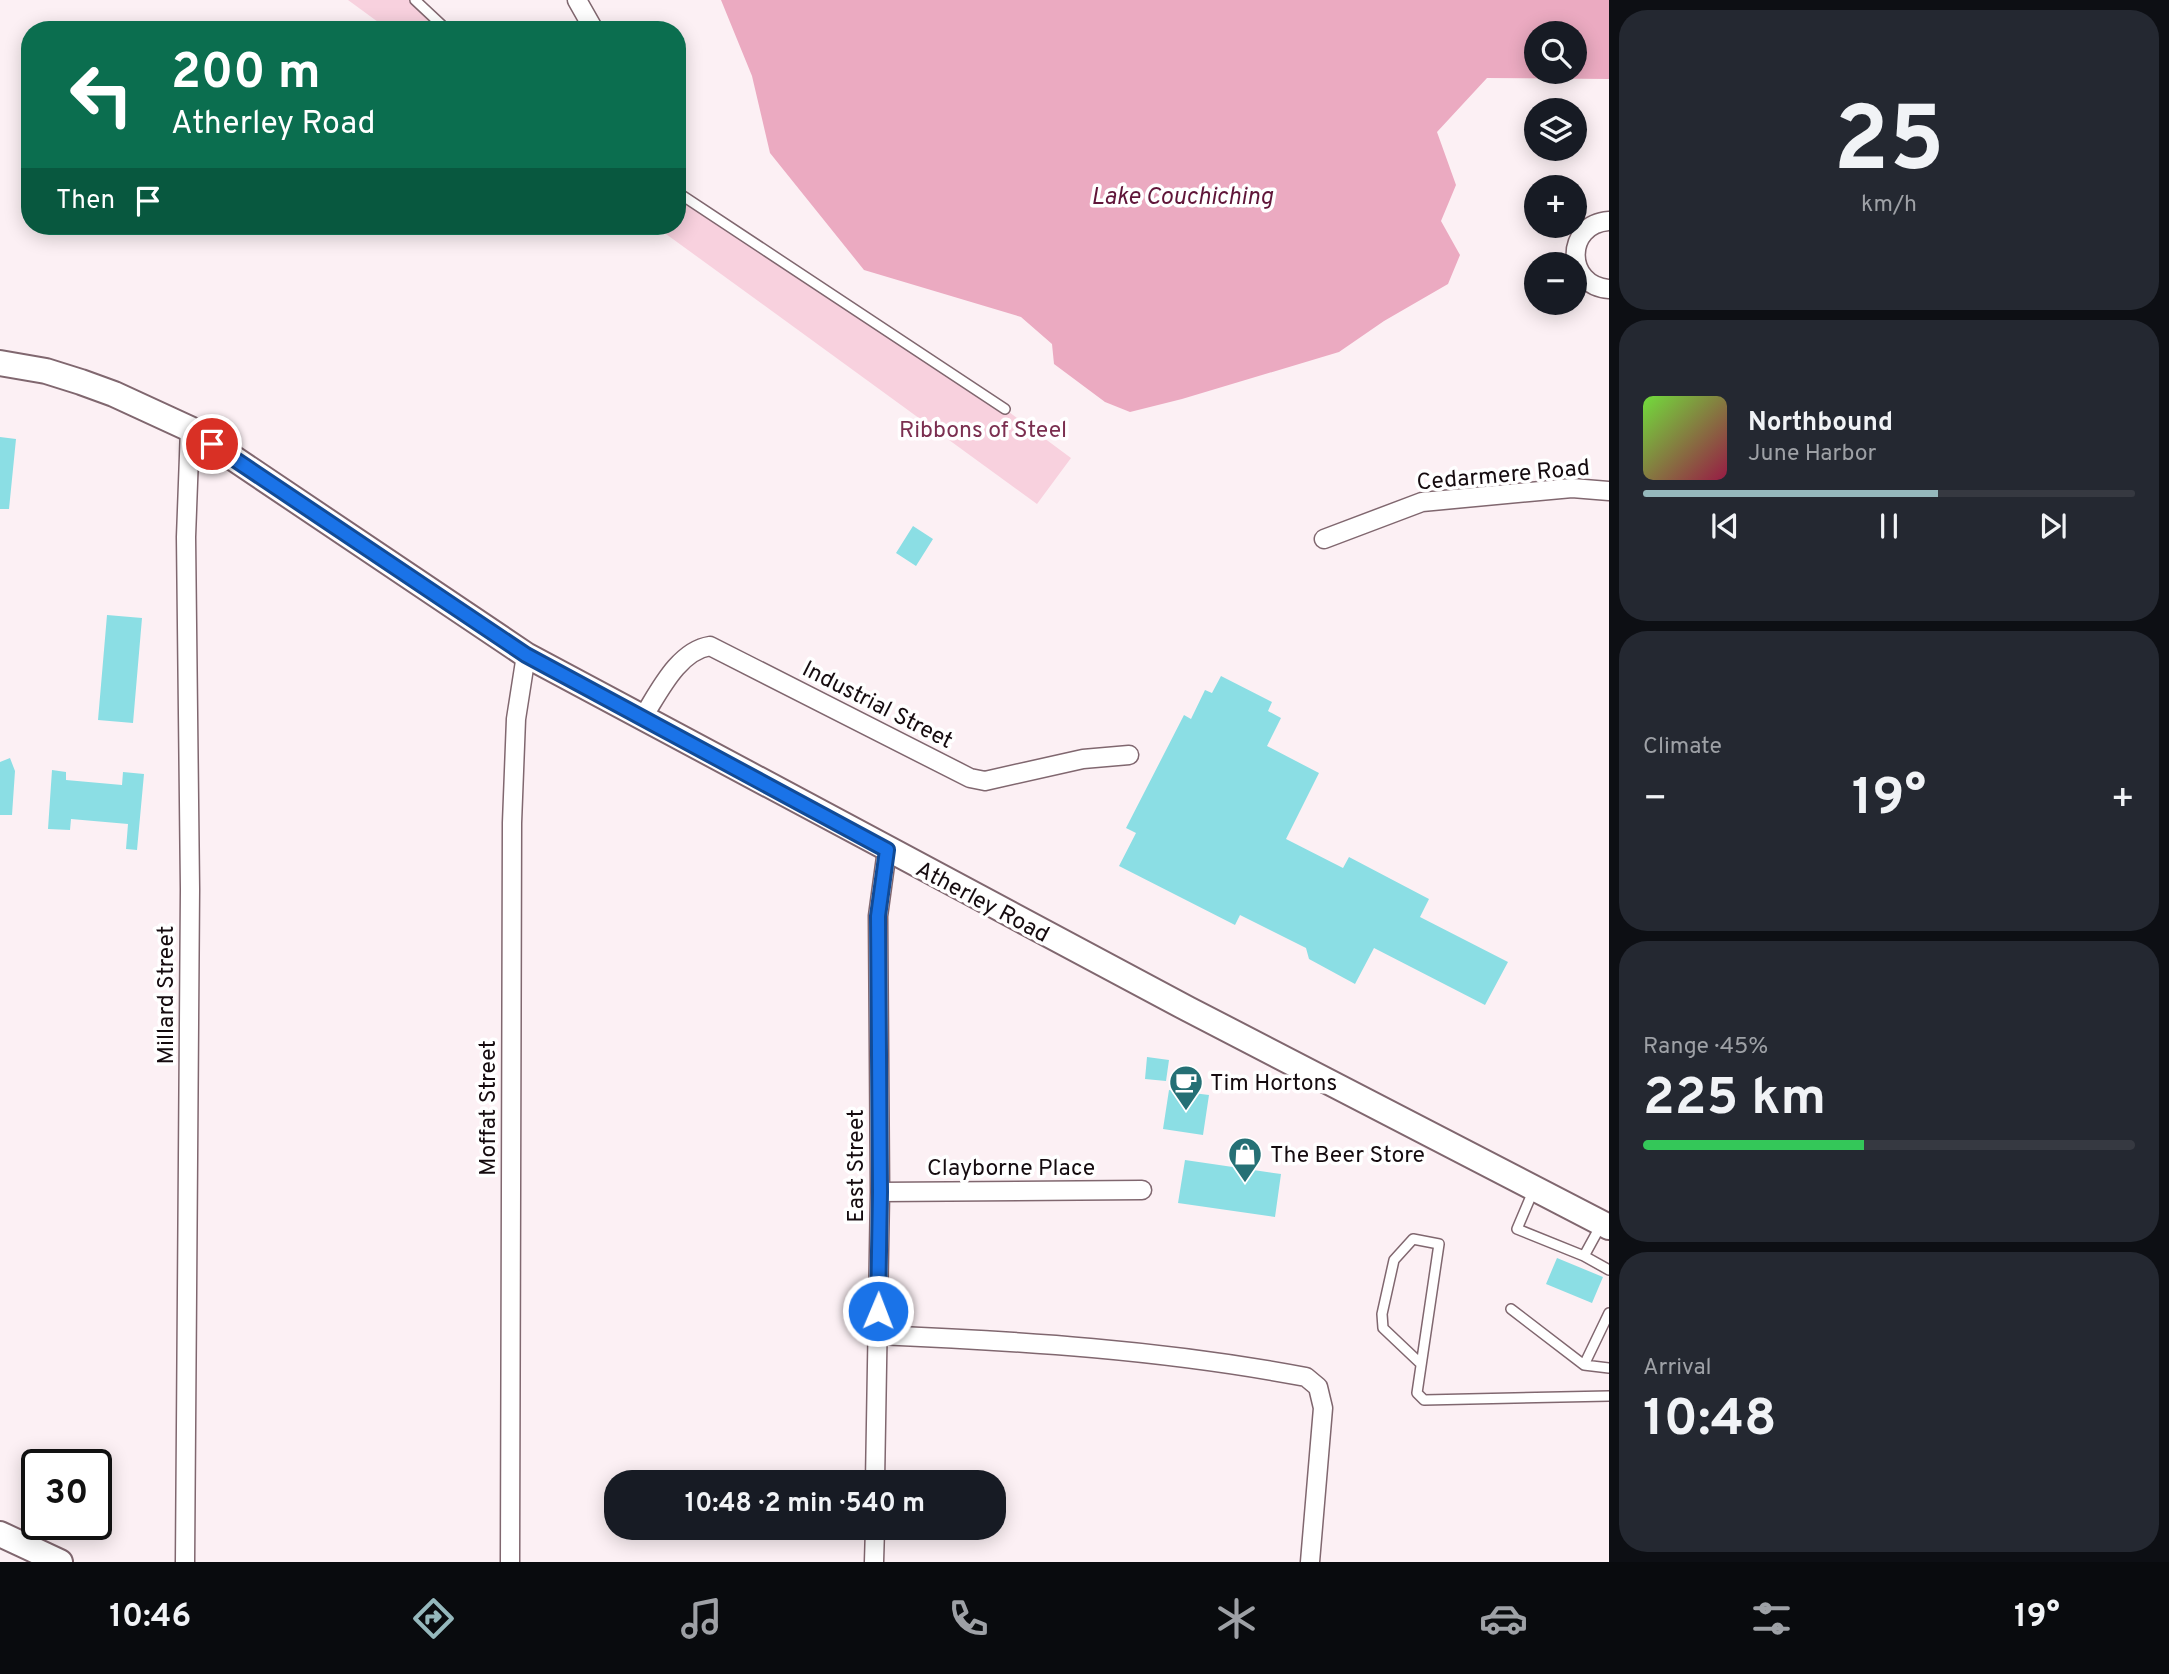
<!DOCTYPE html>
<meta charset="utf-8">
<style>
body{margin:0;font-family:Overpass,sans-serif;background:#242831;color:#f1f3f6;height:100vh;display:flex;flex-direction:column;font-size:26px;white-space:nowrap}
*{box-sizing:border-box;margin:0}
p{font-size:23px;color:#9ea1a6}
.icon{flex:none;width:38px;height:38px;fill:none;stroke:currentColor;stroke-width:2;stroke-linecap:round;stroke-linejoin:round}
.map{position:relative;flex:1;overflow:hidden}
.panel{display:flex;flex-direction:column;gap:10px;padding:10px;background:#0d0f14;width:560px}
.panel>*{flex:none}
.hud{position:absolute;left:21px;top:21px;width:665px;height:214px;border-radius:28px;box-shadow:0 4px 18px #0003;background:#0b6e4f;color:#fff;overflow:hidden}
.fabs{position:absolute;left:1524px;top:21px;display:grid;gap:14px}
.fabs a{display:grid;place-items:center;width:63px;height:63px;border-radius:50%;background:#171b24;box-shadow:0 4px 18px #0003;font-size:35px}
.speed{position:absolute;left:21px;top:1449px;display:flex;gap:14px;font-size:35px;font-weight:700;text-align:center}
.speed>*{display:grid;place-content:center;width:91px;height:91px;border-radius:50%;background:#171b24;box-shadow:0 4px 18px #0003;line-height:1}
.speed .limit{border:4px solid #111;border-radius:10px;background:#fff;color:#111}
.pin{position:absolute;display:grid;place-items:center;width:60px;height:60px;color:#fff;margin:-30px;border:4px solid #fff;border-radius:50%;box-shadow:0 2px 7px #0007}
.me{position:absolute;width:77px;margin:-38px;rotate:1deg;stroke-linejoin:round;filter:drop-shadow(0 0 5px #0008)}
.turn{display:flex;align-items:center;gap:24px;height:147px;padding:0 35px;font-size:32px}
.turn .icon{width:91px;height:91px;stroke-width:2.5}
.turn b{display:block;font-size:49px;line-height:60px}
.then{display:flex;align-items:center;height:66px;padding:0 35px;background:#0003;gap:14px;font-size:26px}
.big{font-size:52px;font-weight:700;line-height:1.1}
.panel .card{flex:1;display:flex;flex-direction:column;justify-content:center;gap:10px;min-width:0;padding:0 24px;border-radius:28px;background:#242831}
.panel .dial{align-items:center;gap:0}
.dial b{font-size:91px;line-height:1}
.song{display:flex;align-items:center;gap:21px}
.cover{width:84px;height:84px;border-radius:10px;background:linear-gradient(135deg,hsl(100 70% 55%),hsl(340 70% 35%))}
.played{height:7px;border-radius:4px;background:linear-gradient(90deg,#95b8bc 60%,#363941 60%)}
.keys{display:flex;justify-content:space-around;direction:ltr}
.heat{display:flex;justify-content:space-between;align-items:center;font-size:38px;direction:ltr}
.charge{height:10px;border-radius:5px;background:linear-gradient(90deg,#34c759 45%,#363941 0)}
.trip{position:absolute;left:604px;top:1470px;width:402px;height:70px;border-radius:28px;background:#171b24;box-shadow:0 4px 18px #0003;font-weight:700;line-height:70px;text-align:center}
.dock{display:flex;height:112px;justify-content:space-around;align-items:center;background:#090b0e;color:#9ea1a6}
.dock .icon{width:49px;height:49px}
.dock .active{color:#95b8bc}
.dock b{font-size:32px;color:#f1f3f6}
main{display:flex;flex:1;min-height:0}
.map>svg:first-child{display:block}
.green{fill:#f8d1de}
.water{fill:#ebaac1;fill-rule:evenodd}
.building{fill:#8bdee4}
.lines{fill:none;stroke-linecap:round;stroke-linejoin:round}
.lane-casing{stroke:#80676f;stroke-width:12}
.street-casing{stroke:#80676f;stroke-width:21}
.secondary-casing{stroke:#80676f;stroke-width:28}
.lane{stroke:#fff;stroke-width:9}
.street{stroke:#fff;stroke-width:18}
.secondary{stroke:#fff;stroke-width:24}
.route-casing{stroke:#114b97;stroke-width:18}
.route{stroke:#1a73e8;stroke-width:12}
.labels{text-anchor:middle;stroke-width:7;stroke-linejoin:round;paint-order:stroke}
.park-label{font-size:23px;fill:#7b2f50;stroke:#fff}
.street-label{font-size:23px;fill:#150b0f;stroke:#fff}
.poi-label{font-size:23px;fill:#150b0f;stroke:#fff;text-anchor:start}
.water-label{font-size:24px;font-style:italic;fill:#601539;stroke:#fff}
</style>
<main>
<div class="map">
<svg width="1609" height="1562" viewBox="0 0 1609 1562">
<rect width="100%" height="100%" fill="#fcf0f4"/>
<path class="green" d="M 348,0 L 415,0 L 447,30 L 389,30 Z
M 677,192 L 1005,409 L 1071,458 L 1037,504 L 655,226 L 677,226 Z"/>
<path class="water" d="M 721,0 L 1609,0 L 1609,79 L 1487,78 L 1437,132 L 1456,185 L 1441,221 L 1460,255 L 1448,284 L 1384,321 L 1339,352 L 1182,399 L 1130,412 L 1105,402 L 1054,364 L 1052,344 L 1021,317 L 864,270 L 770,153 L 752,76 ZM 1536,33 L 1575,33 L 1575,72 L 1536,72 Z"/>
<path class="building" d="M 0,437 L 16,439 L 9,509 L 0,509 Z
M 913,526 L 933,539 L 916,566 L 896,553 Z
M 107,615 L 142,618 L 133,723 L 98,720 Z
M 1221,676 L 1272,702 L 1268,711 L 1281,718 L 1267,746 L 1319,773 L 1286,839 L 1343,868 L 1349,857 L 1429,899 L 1420,917 L 1508,962 L 1485,1005 L 1374,948 L 1355,984 L 1309,959 L 1306,948 L 1240,915 L 1235,925 L 1119,866 L 1136,833 L 1126,828 L 1184,715 L 1191,719 L 1205,690 L 1212,693 Z
M 10,758 L 15,771 L 12,815 L 0,815 L 0,762 Z
M 52,770 L 66,772 L 66,780 L 122,785 L 123,772 L 144,774 L 137,850 L 126,849 L 128,824 L 71,819 L 70,830 L 48,829 Z
M 1147,1057 L 1169,1060 L 1166,1081 L 1145,1079 Z
M 1169,1090 L 1209,1095 L 1203,1135 L 1163,1129 Z
M 1185,1160 L 1281,1174 L 1275,1217 L 1178,1203 Z
M 1557,1258 L 1603,1277 L 1592,1303 L 1546,1284 Z"/>
<g class="lines">
<g class="lane-casing">
<path id="lane" d="M 415,0 L 447,30
M 677,192 L 1005,409
M 1534,1189 L 1517,1229 L 1584,1256 L 1601,1225
M 1584,1256 L 1609,1270
M 1511,1309 L 1584,1365
M 1609,1313 L 1584,1365 L 1609,1368
M 1421,1364 L 1383,1328 L 1382,1314 L 1394,1260 L 1413,1239 L 1439,1244 L 1417,1393 L 1424,1400 L 1609,1396"/>
</g>
<g class="street-casing">
<path id="street" d="M 577,0 L 594,30
M 1609,221 C 1564,224 1565,286 1609,289
M 1324,539 L 1422,502 L 1572,488 L 1609,491
M 643,717 C 659,692 678,651 710,646 L 970,778 L 985,781 L 1083,759 L 1129,755
M 880,1192 L 1142,1190
M 878,1335 C 1022,1341 1164,1350 1306,1377 L 1318,1387 L 1323,1408 L 1310,1562
M 875,1482 L 880,1192 L 878,916 L 887,850
M 185,1562 L 190,889 L 186,537 L 190,429
M 510,1562 L 512,823 L 516,719 L 526,655
M 874,1562 L 875,1528"/>
</g>
<g class="secondary-casing">
<path id="secondary" d="M 0,363 L 46,371 L 81,382 L 114,394 L 190,429 L 526,655 L 1188,1009 L 1609,1227
M 0,1534 L 60,1562"/>
</g>
<use href="#lane" class="lane"/>
<use href="#street" class="street"/>
<use href="#secondary" class="secondary"/>
</g>
<g class="lines">
<g class="route-casing">
<path id="route" d="M 212,444 L 526,655 L 887,850 L 878,916 L 880,1192 L 878,1311"/>
</g>
<use href="#route" class="route"/>
</g>
<defs>
<g id="cafe-pin" transform="scale(1.75)"><path d="M0 17L-7.5 6A9.5 9.5 0 1 1 7.5 6Z" fill="#257075" stroke="#fff"/><path d="M-5.5-4.5H6V0H3Q3 3.5 0 3.5H-2.5Q-5.5 3.5-5.5 0ZM3-3.2v2h1.7v-2ZM-6 4.5H4V6H-6Z" fill="#fff"/></g>
<g id="shop-pin" transform="scale(1.75)"><path d="M0 17L-7.5 6A9.5 9.5 0 1 1 7.5 6Z" fill="#257075" stroke="#fff"/><path d="M-5-2.5h2.3a2.7 3.5 0 0 1 5.4 0H5L5.5 6h-11ZM-1.5-2.5h3a1.5 2.3 0 0 0-3 0Z" fill="#fff"/></g>
</defs>
<g fill-rule="evenodd">
<use href="#cafe-pin" x="1186" y="1082"/>
<use href="#shop-pin" x="1245" y="1154"/>
</g>
<g class="labels">
<g class="park-label">
<text x="983" y="437">Ribbons of Steel</text>
</g>
<g class="street-label">
<text transform="translate(1503 474) rotate(-5)" y="8">Cedarmere Road</text>
<text transform="translate(878 704) rotate(27)" y="8">Industrial Street</text>
<text transform="translate(983 901) rotate(28)" y="8">Atherley Road</text>
<text transform="translate(165 995) rotate(-90)" y="8">Millard Street</text>
<text transform="translate(487 1108) rotate(-90)" y="8">Moffat Street</text>
<text transform="translate(855 1166) rotate(-90)" y="8">East Street</text>
<text x="1011" y="1175">Clayborne Place</text>
</g>
<g class="poi-label">
<text x="1210" y="1090">Tim Hortons</text>
<text x="1270" y="1162">The Beer Store</text>
</g>
<g class="water-label">
<text x="1182" y="204">Lake Couchiching</text>
</g>
</g>
</svg>
<div class="fabs">
<a><svg class="icon" aria-label="search" viewBox="0 0 24 24"><circle cx="10" cy="10" r="6"/><path d="M15 15l6 6"/></svg></a>
<a><svg class="icon" aria-label="layers" viewBox="0 0 24 24"><path d="M12 4l9 5-9 5-9-5zM3 14l9 5 9-5"/></svg></a>
<a>+</a>
<a>−</a>
</div>
<div class="speed"><div class="limit">30</div></div>
<div class="pin" style="left:212px;top:444px;background:#d93025"><svg class="icon" aria-label="arrive" viewBox="0 0 24 24"><path d="M6 21V4h12l-3 4 3 4H6"/></svg></div>
<svg class="me" style="left:878px;top:1311px" viewBox="-20 -20 40 40"><circle r="17" fill="#1a73e8" stroke="#fff" stroke-width="3"/><path d="M0-11L8 9 0 5-8 9z" fill="#fff"/></svg>
<div class="trip">10:48 · 2 min · 540 m</div>
<div class="hud">
<div class="turn"><svg class="icon" aria-label="left" viewBox="0 0 24 24"><path d="M17 20v-9H6M10 6l-5 5 5 5"/></svg><div><b>200 m</b>Atherley Road</div></div>
<div class="then">Then<svg class="icon" aria-label="arrive" viewBox="0 0 24 24"><path d="M6 21V4h12l-3 4 3 4H6"/></svg></div>
</div>
</div>
<section class="panel">
<div class="card dial"><b>25</b><p>km/h</p></div>
<div class="card">
<div class="song"><i class="cover"></i><div><b>Northbound</b><p>June Harbor</p></div></div>
<div class="played"></div>
<div class="keys"><svg class="icon" aria-label="previous" viewBox="0 0 24 24"><path d="M18 5L8 12l10 7zM5 5v14"/></svg><svg class="icon" aria-label="pause" viewBox="0 0 24 24"><path d="M8 5v14M16 5v14"/></svg><svg class="icon" aria-label="next" viewBox="0 0 24 24"><path d="M6 5l10 7-10 7zM19 5v14"/></svg></div>
</div>
<div class="card"><p>Climate</p>
<div class="heat"><a>−</a><b class="big">19°</b><a>+</a></div>
</div>
<div class="card"><p>Range · 45%</p><b class="big">225 km</b><div class="charge"></div></div>
<div class="card"><p>Arrival</p><b class="big">10:48</b></div>
</section>
</main>
<nav class="dock">
<b>10:46</b>
<svg class="icon active" aria-label="directions" viewBox="0 0 24 24"><path d="M12 3l9 9-9 9-9-9zM9 14v-3h6M13 9l2 2-2 2"/></svg>
<svg class="icon" aria-label="music" viewBox="0 0 24 24"><path d="M9 18V5l10-2v13"/><circle cx="6" cy="18" r="3"/><circle cx="16" cy="16" r="3"/></svg>
<svg class="icon" aria-label="phone" viewBox="0 0 24 24"><path d="M5 4h4l2 5-3 2q2 4 5 5l2-3 5 2v4C11 20 4 13 5 4z"/></svg>
<svg class="icon" aria-label="climate" viewBox="0 0 24 24"><path d="M12 3v18M4 7l16 10M4 17L20 7"/></svg>
<svg class="icon" aria-label="car" viewBox="0 0 24 24"><path d="M5 17H2v-5l4-1 3-4h7l3 4 3 1v5h-3M9 17h6M6 11h13"/><circle cx="7" cy="17" r="2"/><circle cx="17" cy="17" r="2"/></svg>
<svg class="icon" aria-label="filters" viewBox="0 0 24 24"><path d="M4 7h16M4 17h16"/><circle cx="9" cy="7" r="2"/><circle cx="15" cy="17" r="2"/></svg>
<b>19°</b>
</nav>
